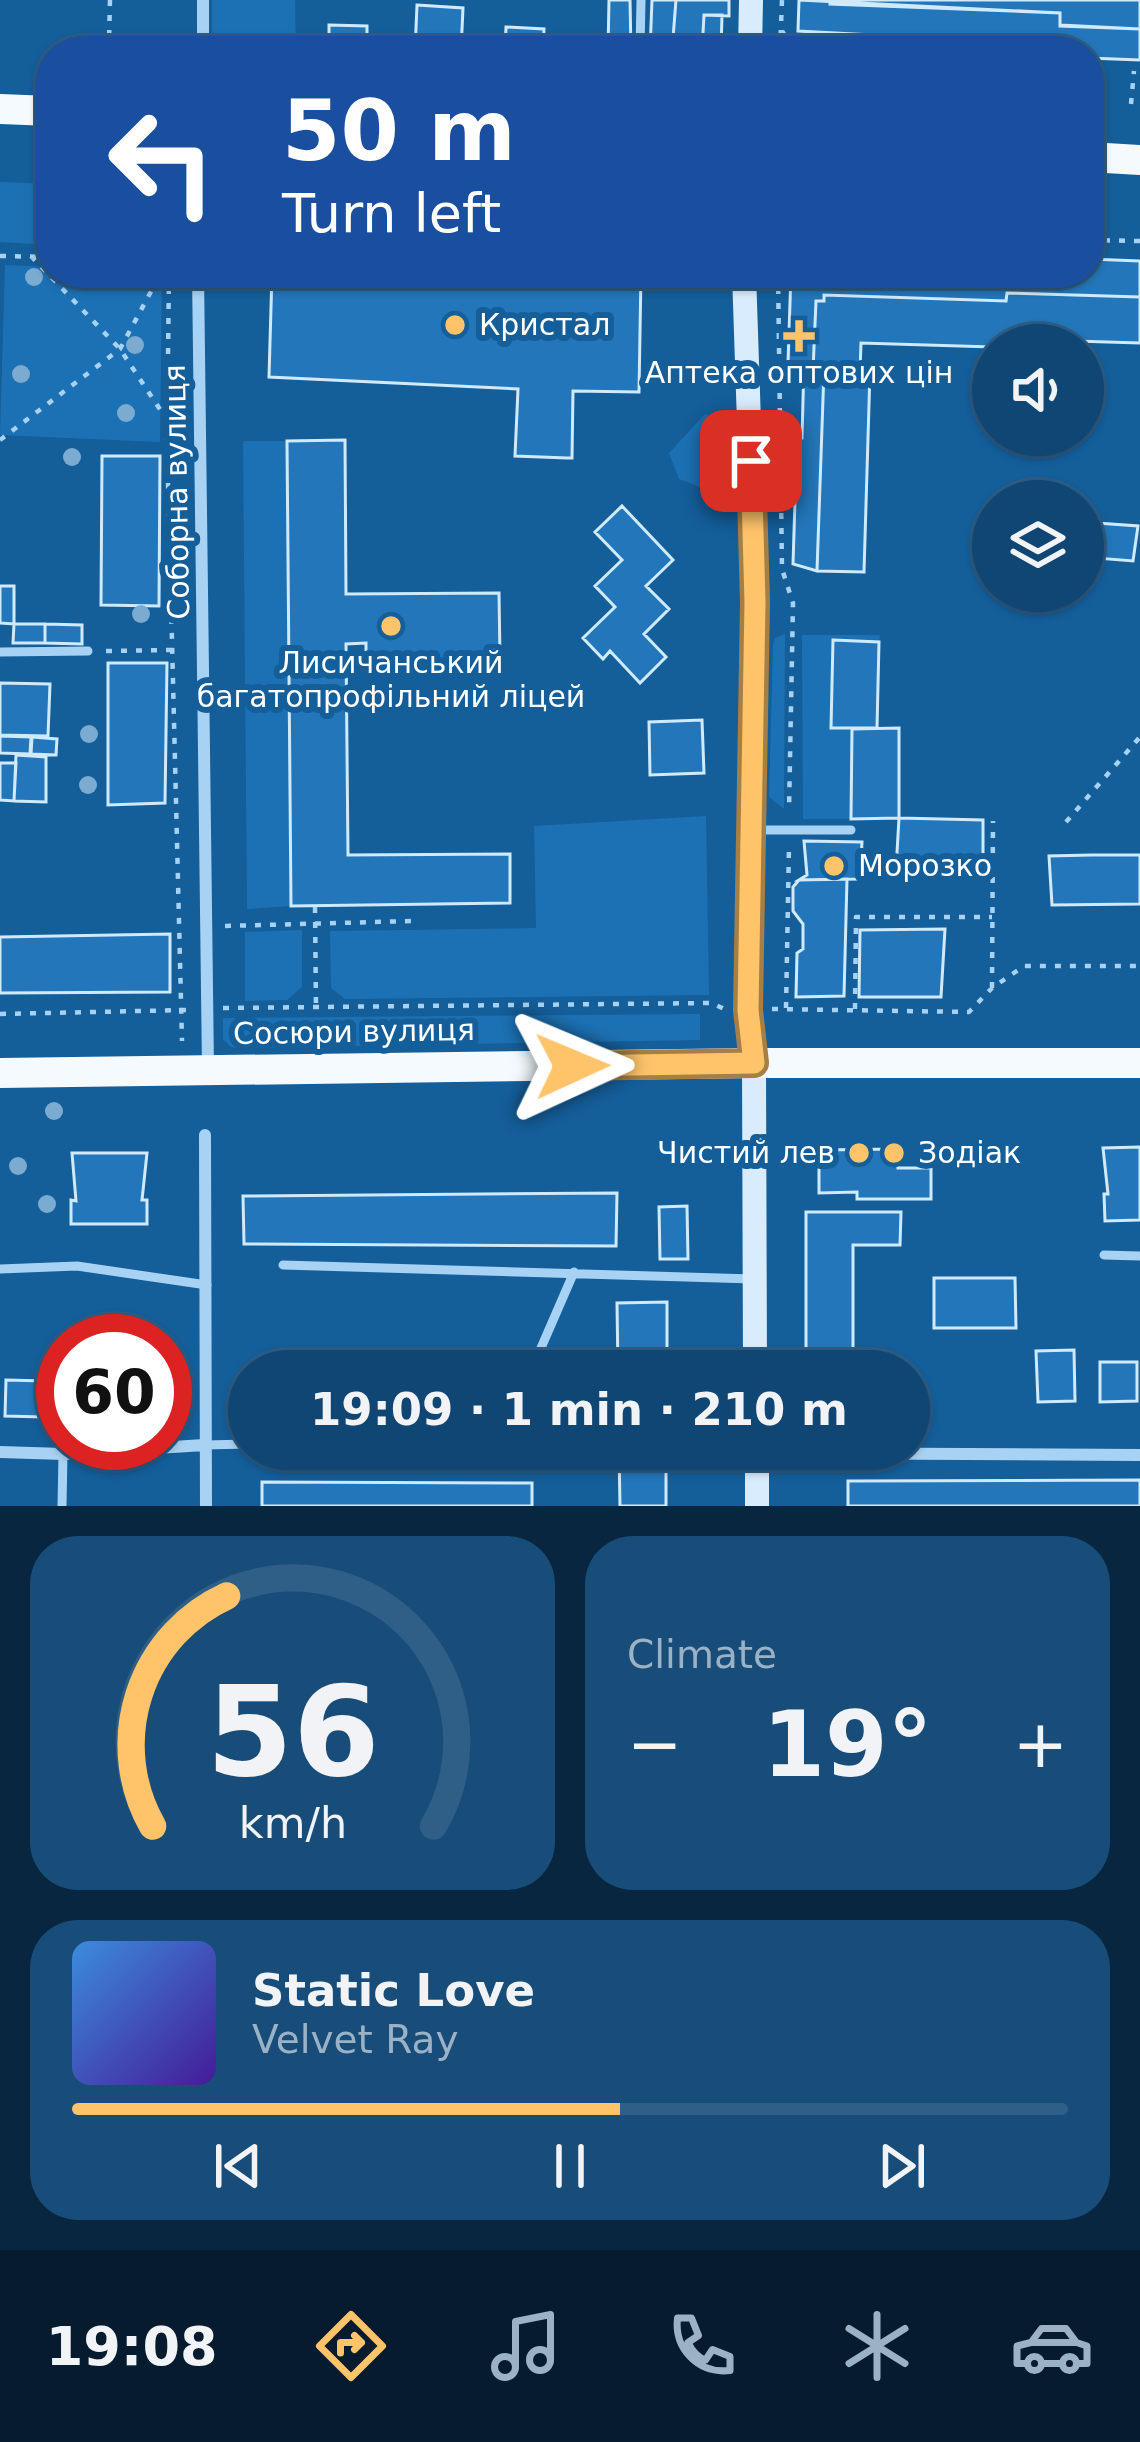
<!DOCTYPE html>
<meta charset="utf-8">
<style>
body{margin:0;font-family:"DejaVu Sans",sans-serif;background:#184d79;color:#f1f3f6;height:100vh;display:flex;flex-direction:column;font-size:45px;white-space:nowrap}
*{box-sizing:border-box;margin:0}
p{font-size:39px;color:#9bb1c5}
.icon{flex:none;width:66px;height:66px;fill:none;stroke:currentColor;stroke-width:2;stroke-linecap:round;stroke-linejoin:round}
.map{position:relative;height:1506px;overflow:hidden}
.details{display:flex;flex-direction:column;gap:30px;padding:30px;background:#082640;flex:1}
.details>*{flex:none}
.banner{position:absolute;left:36px;top:36px;width:1068px;height:252px;border-radius:48px;box-shadow:0 3px 9px #0004,0 0 0 3px #2f5e86;background:#1a4fa0;color:#fff;overflow:hidden}
.fabs{position:absolute;left:972px;top:324px;display:grid;gap:24px}
.fabs a{display:grid;place-items:center;width:132px;height:132px;border-radius:50%;background:#0f4674;box-shadow:0 3px 9px #0004,0 0 0 3px #2f5e86;font-size:60px}
.speed{position:absolute;left:36px;top:1314px;display:flex;gap:24px;font-size:60px;font-weight:700;text-align:center}
.speed>*{display:grid;place-content:center;width:156px;height:156px;border-radius:50%;background:#0f4674;box-shadow:0 3px 9px #0004,0 0 0 3px #2f5e86;line-height:1}
.speed .limit{border:18px solid #d22;background:#fff;color:#111}
.pin{position:absolute;display:grid;place-items:center;width:102px;height:102px;color:#fff;margin:-51px;border-radius:24px;box-shadow:0 6px 18px #0006}
.me{position:absolute;width:132px;margin:-66px;rotate:89deg;stroke-linejoin:round;filter:drop-shadow(0 0 9px #0008)}
.turn{display:flex;align-items:center;gap:42px;height:252px;padding:0 48px;font-size:54px}
.turn .icon{width:156px;height:156px;stroke-width:2.5}
.turn b{display:block;font-size:84px;line-height:102px}
.big{font-size:90px;font-weight:600;line-height:1.1}
.details .widget{flex:1;display:flex;flex-direction:column;justify-content:center;gap:18px;min-width:0;padding:0 42px;border-radius:48px;background:#184d79}
.details .dial{align-items:center;gap:0}
.dial svg{height:312px;overflow:visible;fill:none;stroke:#2f5e86;stroke-width:7;stroke-linecap:round;text-anchor:middle}
.dial text{fill:#f1f3f6;stroke:none}
.song{display:flex;align-items:center;gap:36px}
.cover{width:144px;height:144px;border-radius:18px;background:linear-gradient(135deg,hsl(210 70% 55%),hsl(260 70% 35%))}
.played{height:12px;border-radius:6px;background:linear-gradient(90deg,#ffc46a 55%,#2f5e86 55%)}
.keys{display:flex;justify-content:space-around;direction:ltr}
.heat{display:flex;justify-content:space-between;align-items:center;font-size:66px;direction:ltr}
.details .tiles{flex:1;display:grid;gap:30px;grid-template-columns:1fr 1fr}
.widget:last-child{grid-column:span 2}
.trip{position:absolute;left:228px;top:1350px;width:702px;height:120px;border-radius:60px;background:#0f4674;box-shadow:0 3px 9px #0004,0 0 0 3px #2f5e86;font-weight:600;line-height:120px;text-align:center}
.tabs{display:flex;height:192px;justify-content:space-around;align-items:center;background:#061c2e;color:#9bb1c5}
.tabs .icon{width:84px;height:84px}
.tabs .selected{color:#ffc46a}
.tabs b{font-size:54px;color:#f1f3f6}
.map>svg:first-child{display:block}
.green{fill:#1c71b4}
.building{fill:#2276b9;stroke:#d0eafd;stroke-width:3}
.lines{fill:none;stroke-linecap:round;stroke-linejoin:round}
.path{stroke:#a8d2f3;stroke-width:4.5;stroke-dasharray:6 9;stroke-linecap:butt}
.lane{stroke:#a8d2f3;stroke-width:9}
.street{stroke:#a8d2f3;stroke-width:12}
.secondary{stroke:#d8ecfd;stroke-width:24}
.primary{stroke:#f4faff;stroke-width:30}
.tree{fill:#7babd0}
.route-casing{stroke:#a67f45;stroke-width:30}
.route{stroke:#ffc46a;stroke-width:21}
.poi-dot{fill:#ffc46a;stroke:#145e9a;stroke-width:4.5}
.labels{text-anchor:middle;stroke-width:12;stroke-linejoin:round;paint-order:stroke}
.poi-label{font-size:30px;fill:#fff;stroke:#145e9a;text-anchor:start}
.street-label{font-size:30px;fill:#fff;stroke:#145e9a}
</style>
<div class="map">
<svg width="1140" height="1506" viewBox="0 0 1140 1506">
<rect width="100%" height="100%" fill="#145e9a"/>
<path class="green" d="M 212,0 L 295,0 L 296,51 L 212,51 Z
M 0,182 L 51,184 L 51,245 L 0,242 Z
M 5,265 L 51,267 L 51,273 L 162,273 L 160,442 L 0,435 Z
M 705,414 L 722,420 L 730,437 L 732,472 L 711,491 L 679,479 L 669,453 Z
M 243,441 L 287,441 L 291,906 L 247,909 Z
M 785,634 L 784,809 L 769,797 L 773,645 L 775,638 Z
M 802,635 L 880,635 L 879,642 L 833,641 L 831,727 L 852,729 L 851,819 L 803,819 Z
M 706,816 L 709,995 L 345,999 L 331,988 L 330,931 L 536,928 L 534,826 Z
M 302,930 L 302,987 L 287,1000 L 245,1001 L 245,932 Z
M 700,1014 L 700,1040 L 240,1048 L 231,1047 L 223,1039 L 223,1018 Z"/>
<path class="building" d="M 609,0 L 630,0 L 631,51 L 608,51 Z
M 652,0 L 676,0 L 672,51 L 650,51 Z
M 676,0 L 729,0 L 729,16 L 704,15 L 702,51 L 672,51 Z
M 799,0 L 1060,13 L 1060,26 L 1140,29 L 1140,60 L 1089,58 L 1089,51 L 1003,51 L 1003,42 L 798,31 Z
M 830,0 L 1140,0 L 1140,29 L 1060,25 L 1060,13 L 830,4 Z
M 417,5 L 463,8 L 461,51 L 415,51 Z
M 704,15 L 722,15 L 721,51 L 702,51 Z
M 329,25 L 367,26 L 367,51 L 329,51 Z
M 506,27 L 544,29 L 543,51 L 505,51 Z
M 1089,259 L 1140,261 L 1140,297 L 1007,293 L 1006,301 L 824,295 L 824,301 L 816,301 L 813,370 L 824,370 L 817,571 L 793,564 L 797,438 L 802,438 L 804,363 L 788,363 L 791,273 L 1089,273 Z
M 272,273 L 641,273 L 639,392 L 573,391 L 572,458 L 567,458 L 515,456 L 518,389 L 269,377 Z
M 1007,293 L 1140,297 L 1140,343 L 1005,339 L 1005,345 L 993,347 L 861,343 L 860,371 L 870,371 L 864,572 L 817,571 L 824,370 L 813,370 L 816,301 L 824,301 L 824,295 L 1006,301 Z
M 345,440 L 346,594 L 499,593 L 500,659 L 366,660 L 366,643 L 346,644 L 348,855 L 510,854 L 510,903 L 291,906 L 287,441 Z
M 102,456 L 160,456 L 159,606 L 101,605 Z
M 1015,487 L 1048,491 L 1047,501 L 1014,501 Z
M 622,506 L 673,560 L 646,586 L 669,609 L 644,634 L 666,657 L 640,683 L 610,651 L 603,659 L 583,638 L 615,607 L 595,586 L 622,560 L 595,532 Z
M 1083,522 L 1138,526 L 1133,561 L 1097,558 L 1096,576 L 1083,575 Z
M 0,586 L 14,586 L 14,624 L 0,623 Z
M 14,624 L 45,624 L 45,643 L 13,643 Z
M 45,624 L 82,625 L 82,644 L 45,643 Z
M 833,640 L 879,642 L 877,728 L 831,728 Z
M 108,663 L 167,663 L 165,803 L 108,805 Z
M 0,683 L 50,684 L 48,736 L 0,735 Z
M 702,720 L 704,773 L 650,775 L 649,722 Z
M 899,728 L 899,818 L 851,819 L 852,729 Z
M 0,736 L 31,737 L 30,754 L 0,753 Z
M 32,737 L 57,739 L 56,755 L 31,754 Z
M 16,755 L 46,757 L 46,802 L 14,801 Z
M 0,763 L 16,763 L 14,801 L 0,800 Z
M 899,818 L 983,820 L 983,871 L 896,870 Z
M 804,841 L 862,842 L 860,879 L 799,880 L 807,875 Z
M 1091,855 L 1140,855 L 1140,904 L 1052,905 L 1049,856 Z
M 847,879 L 844,996 L 796,997 L 797,953 L 803,949 L 803,924 L 793,911 L 793,887 L 799,880 Z
M 945,929 L 941,997 L 859,997 L 860,930 Z
M 170,934 L 170,992 L 0,993 L 0,937 Z
M 1140,1147 L 1140,1220 L 1105,1221 L 1104,1194 L 1108,1194 L 1103,1148 Z
M 898,1149 L 898,1168 L 931,1168 L 931,1199 L 857,1199 L 857,1192 L 819,1193 L 819,1150 Z
M 72,1153 L 147,1153 L 142,1200 L 147,1200 L 147,1224 L 71,1224 L 71,1200 L 76,1201 Z
M 617,1193 L 616,1246 L 244,1244 L 243,1196 Z
M 687,1206 L 688,1259 L 660,1259 L 659,1207 Z
M 806,1212 L 901,1212 L 900,1245 L 853,1245 L 853,1371 L 806,1371 Z
M 934,1278 L 1015,1278 L 1016,1328 L 934,1328 Z
M 667,1302 L 667,1371 L 618,1371 L 617,1303 Z
M 1074,1350 L 1075,1401 L 1038,1402 L 1036,1351 Z
M 1100,1362 L 1137,1362 L 1137,1401 L 1100,1402 Z
M 6,1380 L 44,1381 L 43,1417 L 5,1416 Z
M 619,1449 L 666,1449 L 666,1506 L 620,1506 Z
M 1140,1480 L 1140,1506 L 848,1506 L 848,1481 Z
M 262,1482 L 532,1483 L 532,1506 L 262,1506 Z"/>
<g class="lines">
<path class="path" d="M 110,0 L 109,41 L 119,51
M 782,31 L 796,51
M 780,51 L 782,0
M 1131,104 L 1134,71
M 1089,240 L 1140,241
M 0,256 L 51,257
M 31,256 L 120,349 L 165,417
M 169,273 L 167,441 L 182,1041
M 778,273 L 782,569 L 793,603 L 789,811
M 0,440 L 120,349 L 161,273
M 106,651 L 172,650
M 1066,822 L 1140,737
M 315,907 L 316,1008
M 225,926 L 413,921
M 992,988 L 993,821
M 223,1008 L 712,1003 L 726,1010
M 786,1008 L 789,846
M 772,1009 L 969,1012 L 992,988 L 1024,966 L 1140,966
M 855,1009 L 856,917 L 992,917
M 0,1014 L 187,1010"/>
<path class="lane" d="M 640,51 L 641,0
M 0,652 L 88,651
M 757,830 L 851,830
M 1104,1255 L 1140,1256
M 283,1265 L 753,1279
M 0,1269 L 77,1266 L 207,1285
M 531,1371 L 574,1272
M 204,1445 L 249,1444
M 62,1506 L 63,1454"/>
<path class="street" d="M 203,0 L 203,51
M 198,273 L 208,1069
M 205,1135 L 206,1506
M 0,1452 L 63,1454 L 204,1445
M 757,1453 L 1140,1455"/>
<path class="secondary" d="M 750,51 L 751,0
M 744,273 L 755,602 L 749,1010 L 754,1063 L 755,1371
M 757,1449 L 757,1506"/>
<path class="primary" d="M 0,109 L 51,111
M 1089,157 L 1140,160
M 0,1073 L 754,1063 L 1140,1063"/>
</g>
<g class="tree">
<circle cx="34" cy="277" r="9"/>
<circle cx="135" cy="345" r="9"/>
<circle cx="21" cy="374" r="9"/>
<circle cx="126" cy="413" r="9"/>
<circle cx="72" cy="457" r="9"/>
<circle cx="141" cy="614" r="9"/>
<circle cx="89" cy="734" r="9"/>
<circle cx="88" cy="785" r="9"/>
<circle cx="54" cy="1111" r="9"/>
<circle cx="18" cy="1166" r="9"/>
<circle cx="47" cy="1204" r="9"/>
</g>
<g class="lines">
<g class="route-casing">
<path id="route" d="M 572,1066 L 754,1063 L 748,1010 L 755,602 L 751,461"/>
</g>
<use href="#route" class="route"/>
</g>
<g class="poi-dot">
<circle cx="455" cy="325" r="12"/>
<path d="M793 318h12v12h12v12h-12v12h-12v-12h-12v-12h12z"/>
<circle cx="391" cy="626" r="12"/>
<circle cx="834" cy="866" r="12"/>
<circle cx="859" cy="1153" r="12"/>
<circle cx="894" cy="1153" r="12"/>
</g>
<g class="labels">
<g class="poi-label">
<text x="479" y="335">Кристал</text>
<text x="799" y="383" text-anchor="middle">Аптека оптових цін</text>
<text x="391" y="673" text-anchor="middle">Лисичанський<tspan x="391" dy="34">багатопрофільний ліцей</tspan></text>
<text x="858" y="876">Морозко</text>
<text x="835" y="1163" text-anchor="end">Чистий лев</text>
<text x="918" y="1163">Зодіак</text>
</g>
<g class="street-label">
<text transform="translate(177 492) rotate(-91)" y="10">Соборна вулиця</text>
<text transform="translate(354 1032) rotate(-1)" y="10">Сосюри вулиця</text>
</g>
</g>
</svg>
<div class="fabs">
<a><svg class="icon" aria-label="sound" viewBox="0 0 24 24"><path d="M4 9h4l5-4v14l-5-4H4zM17 9q2 3 0 6"/></svg></a>
<a><svg class="icon" aria-label="layers" viewBox="0 0 24 24"><path d="M12 4l9 5-9 5-9-5zM3 14l9 5 9-5"/></svg></a>
</div>
<div class="speed"><div class="limit">60</div></div>
<div class="pin" style="left:751px;top:461px;background:#d93025"><svg class="icon" aria-label="arrive" viewBox="0 0 24 24"><path d="M6 21V4h12l-3 4 3 4H6"/></svg></div>
<svg class="me" style="left:572px;top:1066px" viewBox="-20 -20 40 40"><path d="M0-17L14 15 0 8-14 15z" fill="#ffc46a" stroke="#fff" stroke-width="4"/></svg>
<div class="trip">19:09 · 1 min · 210 m</div>
<div class="banner">
<div class="turn"><svg class="icon" aria-label="left" viewBox="0 0 24 24"><path d="M17 20v-9H6M10 6l-5 5 5 5"/></svg><div><b>50 m</b>Turn left</div></div>
</div>
</div>
<section class="details">
<div class="tiles">
<div class="widget dial"><svg viewBox="0 0 100 80">
<path d="M14 69A42 42 0 1 1 86 69"/>
<path d="M14 69A42 42 0 0 1 33 10" stroke="#ffc46a"/>
<text x="50" y="56" font-size="32" font-weight="700">56</text>
<text x="50" y="72" font-size="11">km/h</text>
</svg></div>
<div class="widget"><p>Climate</p>
<div class="heat"><a>−</a><b class="big">19°</b><a>+</a></div>
</div>
<div class="widget">
<div class="song"><i class="cover"></i><div><b>Static Love</b><p>Velvet Ray</p></div></div>
<div class="played"></div>
<div class="keys"><svg class="icon" aria-label="previous" viewBox="0 0 24 24"><path d="M18 5L8 12l10 7zM5 5v14"/></svg><svg class="icon" aria-label="pause" viewBox="0 0 24 24"><path d="M8 5v14M16 5v14"/></svg><svg class="icon" aria-label="next" viewBox="0 0 24 24"><path d="M6 5l10 7-10 7zM19 5v14"/></svg></div>
</div>
</div>
</section>
<nav class="tabs">
<b>19:08</b>
<svg class="icon selected" aria-label="directions" viewBox="0 0 24 24"><path d="M12 3l9 9-9 9-9-9zM9 14v-3h6M13 9l2 2-2 2"/></svg>
<svg class="icon" aria-label="music" viewBox="0 0 24 24"><path d="M9 18V5l10-2v13"/><circle cx="6" cy="18" r="3"/><circle cx="16" cy="16" r="3"/></svg>
<svg class="icon" aria-label="phone" viewBox="0 0 24 24"><path d="M5 4h4l2 5-3 2q2 4 5 5l2-3 5 2v4C11 20 4 13 5 4z"/></svg>
<svg class="icon" aria-label="climate" viewBox="0 0 24 24"><path d="M12 3v18M4 7l16 10M4 17L20 7"/></svg>
<svg class="icon" aria-label="car" viewBox="0 0 24 24"><path d="M5 17H2v-5l4-1 3-4h7l3 4 3 1v5h-3M9 17h6M6 11h13"/><circle cx="7" cy="17" r="2"/><circle cx="17" cy="17" r="2"/></svg>
</nav>
